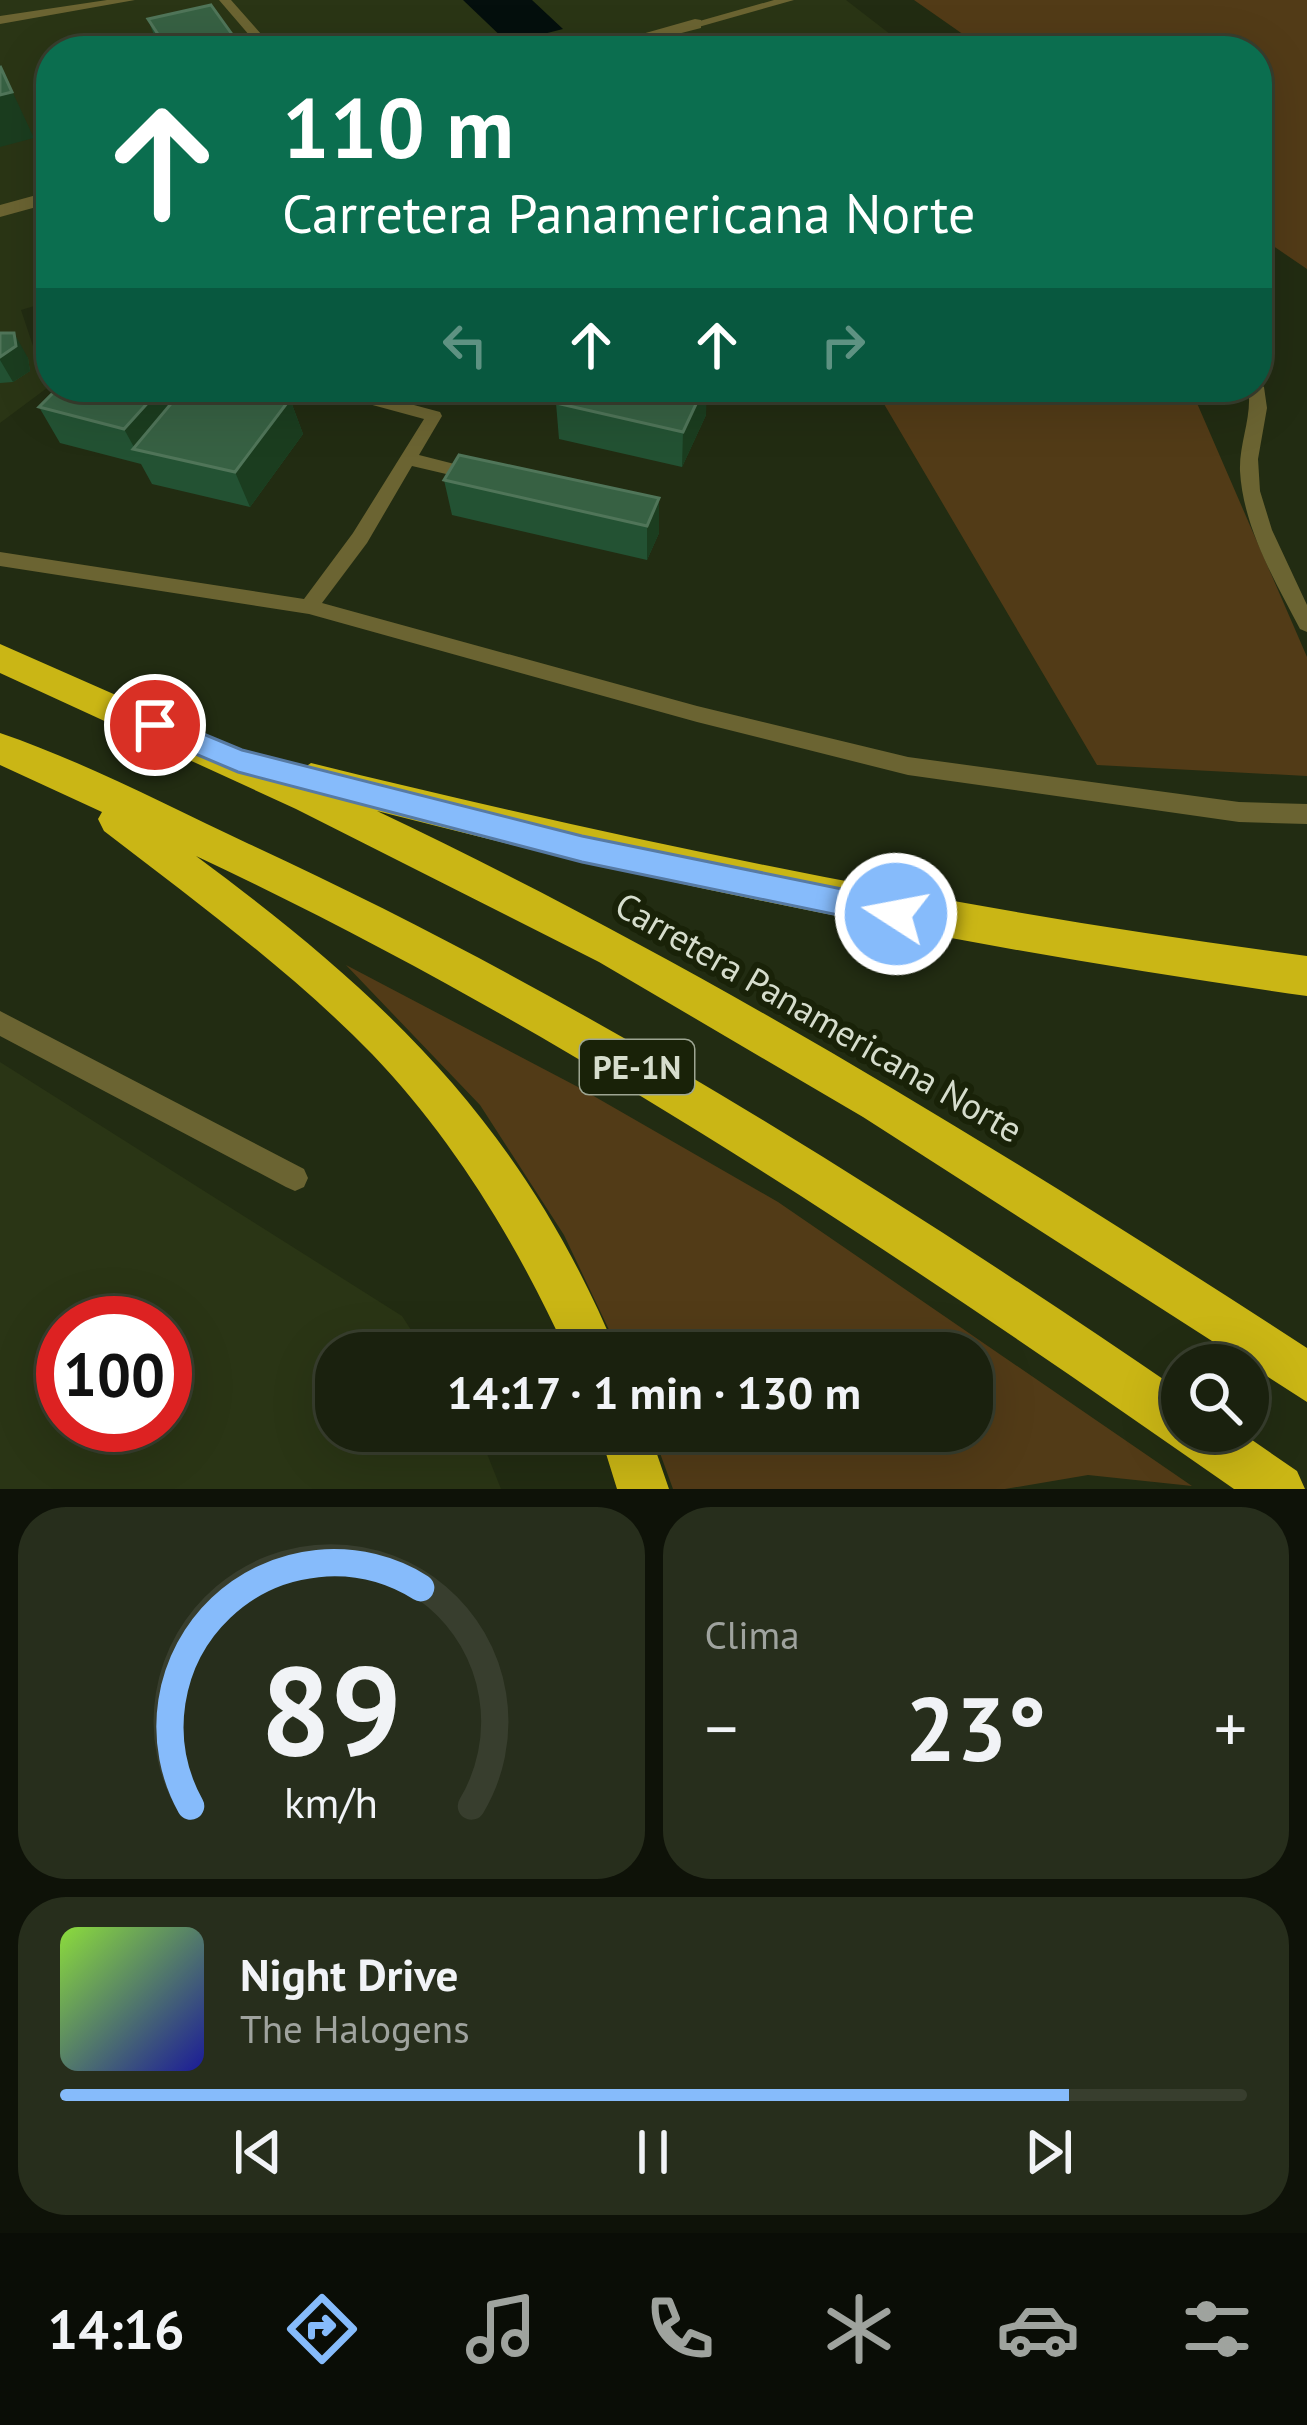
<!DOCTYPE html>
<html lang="es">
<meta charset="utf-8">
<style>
body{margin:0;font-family:"PT Sans",sans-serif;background:#272e1c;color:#f1f3f6;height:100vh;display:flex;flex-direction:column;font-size:45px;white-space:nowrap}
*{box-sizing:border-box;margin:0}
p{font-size:39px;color:#9fa39e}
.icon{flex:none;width:66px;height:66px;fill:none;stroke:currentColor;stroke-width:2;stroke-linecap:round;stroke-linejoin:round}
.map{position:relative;height:1489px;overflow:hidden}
.panel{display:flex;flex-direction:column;gap:18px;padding:18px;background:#0e1208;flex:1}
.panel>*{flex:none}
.top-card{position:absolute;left:36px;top:36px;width:1236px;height:366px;border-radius:48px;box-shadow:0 12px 48px #0002,0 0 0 3px #383e2e;background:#0b6e4f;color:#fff;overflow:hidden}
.controls{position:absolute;left:1161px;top:1344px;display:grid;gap:24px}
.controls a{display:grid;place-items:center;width:108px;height:108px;border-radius:50%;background:#1a210e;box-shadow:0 12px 48px #0002,0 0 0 3px #383e2e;font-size:60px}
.speed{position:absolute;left:36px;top:1296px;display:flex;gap:24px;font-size:60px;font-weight:700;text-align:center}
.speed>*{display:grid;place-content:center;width:156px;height:156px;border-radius:50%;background:#1a210e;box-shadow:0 12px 48px #0002,0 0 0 3px #383e2e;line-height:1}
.speed .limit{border:18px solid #d22;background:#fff;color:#111}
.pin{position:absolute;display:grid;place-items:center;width:102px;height:102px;color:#fff;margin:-51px;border:6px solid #fff;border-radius:50%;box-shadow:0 3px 12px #0007}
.me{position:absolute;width:132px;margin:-66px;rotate:281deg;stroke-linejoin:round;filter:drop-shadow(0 0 9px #0008)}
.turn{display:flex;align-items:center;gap:42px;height:252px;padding:0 48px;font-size:54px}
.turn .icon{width:156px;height:156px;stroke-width:2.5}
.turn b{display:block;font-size:84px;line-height:102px}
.lanes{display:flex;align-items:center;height:114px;padding:0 48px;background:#0003;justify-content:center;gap:60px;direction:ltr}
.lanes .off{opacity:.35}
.big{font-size:90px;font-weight:700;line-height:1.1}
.panel .widget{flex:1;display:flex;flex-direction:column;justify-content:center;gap:18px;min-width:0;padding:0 42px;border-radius:48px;background:#272e1c}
.panel .dial{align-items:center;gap:0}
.dial svg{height:312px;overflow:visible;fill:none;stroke:#383e2e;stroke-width:7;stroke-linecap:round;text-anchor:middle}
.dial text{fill:#f1f3f6;stroke:none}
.song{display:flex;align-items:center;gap:36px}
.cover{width:144px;height:144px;border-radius:18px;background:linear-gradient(135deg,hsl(90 70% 55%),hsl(240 70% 35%))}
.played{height:12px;border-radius:6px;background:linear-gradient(90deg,#86bbfb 85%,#383e2e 85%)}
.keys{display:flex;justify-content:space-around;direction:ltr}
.heat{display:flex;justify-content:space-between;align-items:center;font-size:66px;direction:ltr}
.panel .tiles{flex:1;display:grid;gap:18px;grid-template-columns:1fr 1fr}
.widget:last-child{grid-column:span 2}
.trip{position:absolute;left:315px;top:1332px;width:678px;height:120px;border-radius:48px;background:#1a210e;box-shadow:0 12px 48px #0002,0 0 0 3px #383e2e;font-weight:700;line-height:120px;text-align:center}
.tabs{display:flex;height:192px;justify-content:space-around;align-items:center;background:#0a0d06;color:#9fa39e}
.tabs .icon{width:84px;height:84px}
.tabs .on{color:#86bbfb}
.tabs b{font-size:54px;color:#f1f3f6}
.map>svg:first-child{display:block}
.built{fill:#2a3515;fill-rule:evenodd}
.green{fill:#523b17}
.water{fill:#040f0d}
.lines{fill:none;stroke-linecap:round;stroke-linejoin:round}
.lane{fill:#6b6432;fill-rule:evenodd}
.street{fill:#6b6432;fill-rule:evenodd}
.highway{fill:#cab615;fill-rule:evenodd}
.wall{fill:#235233}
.shaded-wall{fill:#1b3d1f}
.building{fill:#376143;stroke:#507559;stroke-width:3}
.route{fill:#86bbfb;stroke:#577aa3;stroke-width:3}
.labels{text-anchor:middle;stroke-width:12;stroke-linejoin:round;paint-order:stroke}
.shield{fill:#192208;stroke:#9da592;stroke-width:3}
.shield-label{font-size:33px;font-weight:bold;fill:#d6ddcd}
.street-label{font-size:36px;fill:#d6ddcd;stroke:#192208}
</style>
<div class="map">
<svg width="1307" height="1489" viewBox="0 0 1307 1489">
<rect width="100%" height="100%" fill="#222c12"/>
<path class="built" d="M 0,0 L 846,0 L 912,51 L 51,51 L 51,301 L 21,310 L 47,388 L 0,423 Z
M 0,1062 L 402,1316 L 426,1353 L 336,1353 L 336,1431 L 478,1431 L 501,1489 L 0,1489 ZM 63,1323 L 165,1323 L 165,1425 L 63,1425 Z"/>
<path class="green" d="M 914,0 L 1307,0 L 1307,269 L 1257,235 L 1257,51 L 987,51 Z
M 874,387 L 1190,387 L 1307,657 L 1307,776 L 1097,765 Z
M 346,965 L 578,1087 L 778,1202 L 1192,1486 L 1088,1475 L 1005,1489 L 673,1489 L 652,1431 L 972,1431 L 972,1353 L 620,1353 L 564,1235 L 480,1105 Z"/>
<path class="water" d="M 463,0 L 532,0 L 563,29 L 508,43 Z"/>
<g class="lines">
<path class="lane" d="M 107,0 L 135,0 L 0,24 L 0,16 Z
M 219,0 L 231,0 L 276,51 L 263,51 Z
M 774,0 L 794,0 L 695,28 L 689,24 Z
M 1257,382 L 1264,387 L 1267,408 L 1258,459 L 1260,491 L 1272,530 L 1307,605 L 1307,632 L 1300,629 C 1275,581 1243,527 1240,471 C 1239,442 1253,416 1248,387 L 1257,387 Z
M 319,387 L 347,387 L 440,412 L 442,416 L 419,455 L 482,471 L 485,475 L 476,481 L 412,466 L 367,543 L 322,603 L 697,706 L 908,757 L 1239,802 L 1307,804 L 1307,824 L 1239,822 L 908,775 L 697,722 L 309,614 L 0,566 L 0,552 L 304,599 L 353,533 L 424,419 L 321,391 Z
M 0,1011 L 304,1169 L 308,1178 L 304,1187 L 295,1191 L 286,1187 L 0,1036 Z"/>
<path class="street" d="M 695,19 L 701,20 L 701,28 L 611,51 L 582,51 Z
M 51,191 L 51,203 L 0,217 L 0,205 Z"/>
<path class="highway" d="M 0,644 L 295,774 L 311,763 C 640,844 971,912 1307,956 L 1307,996 C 993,952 684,890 377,811 C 702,965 1005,1152 1307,1348 L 1307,1402 L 863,1117 L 599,962 L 296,809 L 0,673 Z
M 0,733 C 85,762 168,806 249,844 C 579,996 883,1188 1182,1392 L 1182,1431 L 1239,1431 L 1297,1471 L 1305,1489 L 1234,1489 C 902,1257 565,1029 196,856 C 388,998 523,1127 617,1353 L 567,1353 C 517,1244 455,1141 372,1054 C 291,971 196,902 104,831 L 98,819 L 102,812 L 0,765 Z
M 599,1431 L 649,1431 L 669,1489 L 617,1489 Z"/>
</g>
<path class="wall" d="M 148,19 L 244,51 L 160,51 Z
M 0,333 L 28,358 L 30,371 L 13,382 L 0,383 Z
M 290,399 L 303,434 L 250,507 L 152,484 L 141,464 L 60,443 L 39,407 Z
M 556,403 L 706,415 L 682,467 L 559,439 Z
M 444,480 L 659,498 L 659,533 L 647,560 L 452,515 Z"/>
<path class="shaded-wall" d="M 0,65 L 34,138 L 0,147 Z
M 14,333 L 28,358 L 30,371 L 13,382 L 0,360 L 0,357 Z
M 162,387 L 201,387 L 135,449 L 124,429 Z
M 704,387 L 707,387 L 706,415 L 682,467 L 683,432 Z
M 290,399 L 303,434 L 250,507 L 235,472 Z
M 659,498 L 659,533 L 647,560 L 647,526 Z"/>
<path class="building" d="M 211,5 L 244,51 L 169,51 L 148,19 Z
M 0,66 L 12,92 L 0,95 Z
M 0,333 L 14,333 L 16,346 L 0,357 Z
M 59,387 L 162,387 L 124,429 L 39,407 Z
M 185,387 L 236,387 L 290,399 L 235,472 L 133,449 Z
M 565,387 L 704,387 L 683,432 L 556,403 Z
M 459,455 L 659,498 L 647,526 L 444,480 Z"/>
<path class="route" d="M 155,714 L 242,750 L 582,836 L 896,900 L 906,904 L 911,914 L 906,923 L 896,927 L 582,862 L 238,772 L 146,733 L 142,725 L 146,717 Z"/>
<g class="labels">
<rect class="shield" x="580" y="1040" width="114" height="54" rx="9"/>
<g class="shield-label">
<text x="637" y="1079">PE-1N</text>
</g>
<g class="street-label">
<text transform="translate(819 1017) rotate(30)" y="13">Carretera Panamericana Norte</text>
</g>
</g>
</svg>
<div class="controls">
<a><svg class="icon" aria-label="search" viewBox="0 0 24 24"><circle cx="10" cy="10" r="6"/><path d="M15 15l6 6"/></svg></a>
</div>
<div class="speed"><div class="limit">100</div></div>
<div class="pin" style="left:155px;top:725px;background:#d93025"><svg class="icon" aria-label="arrive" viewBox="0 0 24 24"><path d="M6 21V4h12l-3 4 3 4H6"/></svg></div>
<svg class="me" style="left:896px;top:914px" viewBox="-20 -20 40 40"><circle r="17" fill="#86bbfb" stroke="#fff" stroke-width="3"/><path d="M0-11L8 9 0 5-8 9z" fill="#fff"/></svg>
<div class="trip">14:17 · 1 min · 130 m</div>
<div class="top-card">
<div class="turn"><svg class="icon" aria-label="ahead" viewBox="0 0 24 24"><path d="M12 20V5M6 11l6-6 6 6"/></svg><div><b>110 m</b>Carretera Panamericana Norte</div></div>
<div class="lanes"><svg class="icon off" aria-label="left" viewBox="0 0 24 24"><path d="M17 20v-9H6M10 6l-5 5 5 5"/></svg><svg class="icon" aria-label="ahead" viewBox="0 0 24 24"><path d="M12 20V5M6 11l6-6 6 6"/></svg><svg class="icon" aria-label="ahead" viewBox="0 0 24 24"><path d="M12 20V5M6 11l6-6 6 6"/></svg><svg class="icon off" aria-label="right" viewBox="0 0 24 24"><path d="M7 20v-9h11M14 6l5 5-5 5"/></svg></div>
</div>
</div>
<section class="panel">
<div class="tiles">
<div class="widget dial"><svg viewBox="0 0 100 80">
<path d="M14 69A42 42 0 1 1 86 69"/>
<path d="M14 69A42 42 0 0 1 73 13" stroke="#86bbfb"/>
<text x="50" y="56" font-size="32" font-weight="700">89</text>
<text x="50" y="72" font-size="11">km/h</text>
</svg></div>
<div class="widget"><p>Clima</p>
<div class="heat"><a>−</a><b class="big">23°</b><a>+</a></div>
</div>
<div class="widget">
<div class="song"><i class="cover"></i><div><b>Night Drive</b><p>The Halogens</p></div></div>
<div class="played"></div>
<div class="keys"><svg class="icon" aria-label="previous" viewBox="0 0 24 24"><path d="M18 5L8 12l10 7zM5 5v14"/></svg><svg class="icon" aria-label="pause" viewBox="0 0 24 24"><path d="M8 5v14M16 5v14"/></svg><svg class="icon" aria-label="next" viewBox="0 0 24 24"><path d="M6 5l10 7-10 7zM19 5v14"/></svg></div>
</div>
</div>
</section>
<nav class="tabs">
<b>14:16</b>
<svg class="icon on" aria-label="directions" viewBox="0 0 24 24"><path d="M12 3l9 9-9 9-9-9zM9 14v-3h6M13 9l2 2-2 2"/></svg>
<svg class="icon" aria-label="music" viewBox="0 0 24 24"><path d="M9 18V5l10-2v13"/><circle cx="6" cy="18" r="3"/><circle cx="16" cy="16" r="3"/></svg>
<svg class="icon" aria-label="phone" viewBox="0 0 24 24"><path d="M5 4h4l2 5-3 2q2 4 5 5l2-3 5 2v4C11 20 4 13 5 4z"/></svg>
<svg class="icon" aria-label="climate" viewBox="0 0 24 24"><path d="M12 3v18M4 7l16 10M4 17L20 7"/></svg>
<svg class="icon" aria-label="car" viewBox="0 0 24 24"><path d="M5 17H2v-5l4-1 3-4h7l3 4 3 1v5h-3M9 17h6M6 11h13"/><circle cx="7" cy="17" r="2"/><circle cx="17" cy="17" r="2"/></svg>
<svg class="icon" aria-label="filters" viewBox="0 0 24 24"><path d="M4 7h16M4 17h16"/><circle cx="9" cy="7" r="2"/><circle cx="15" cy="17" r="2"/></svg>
</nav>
